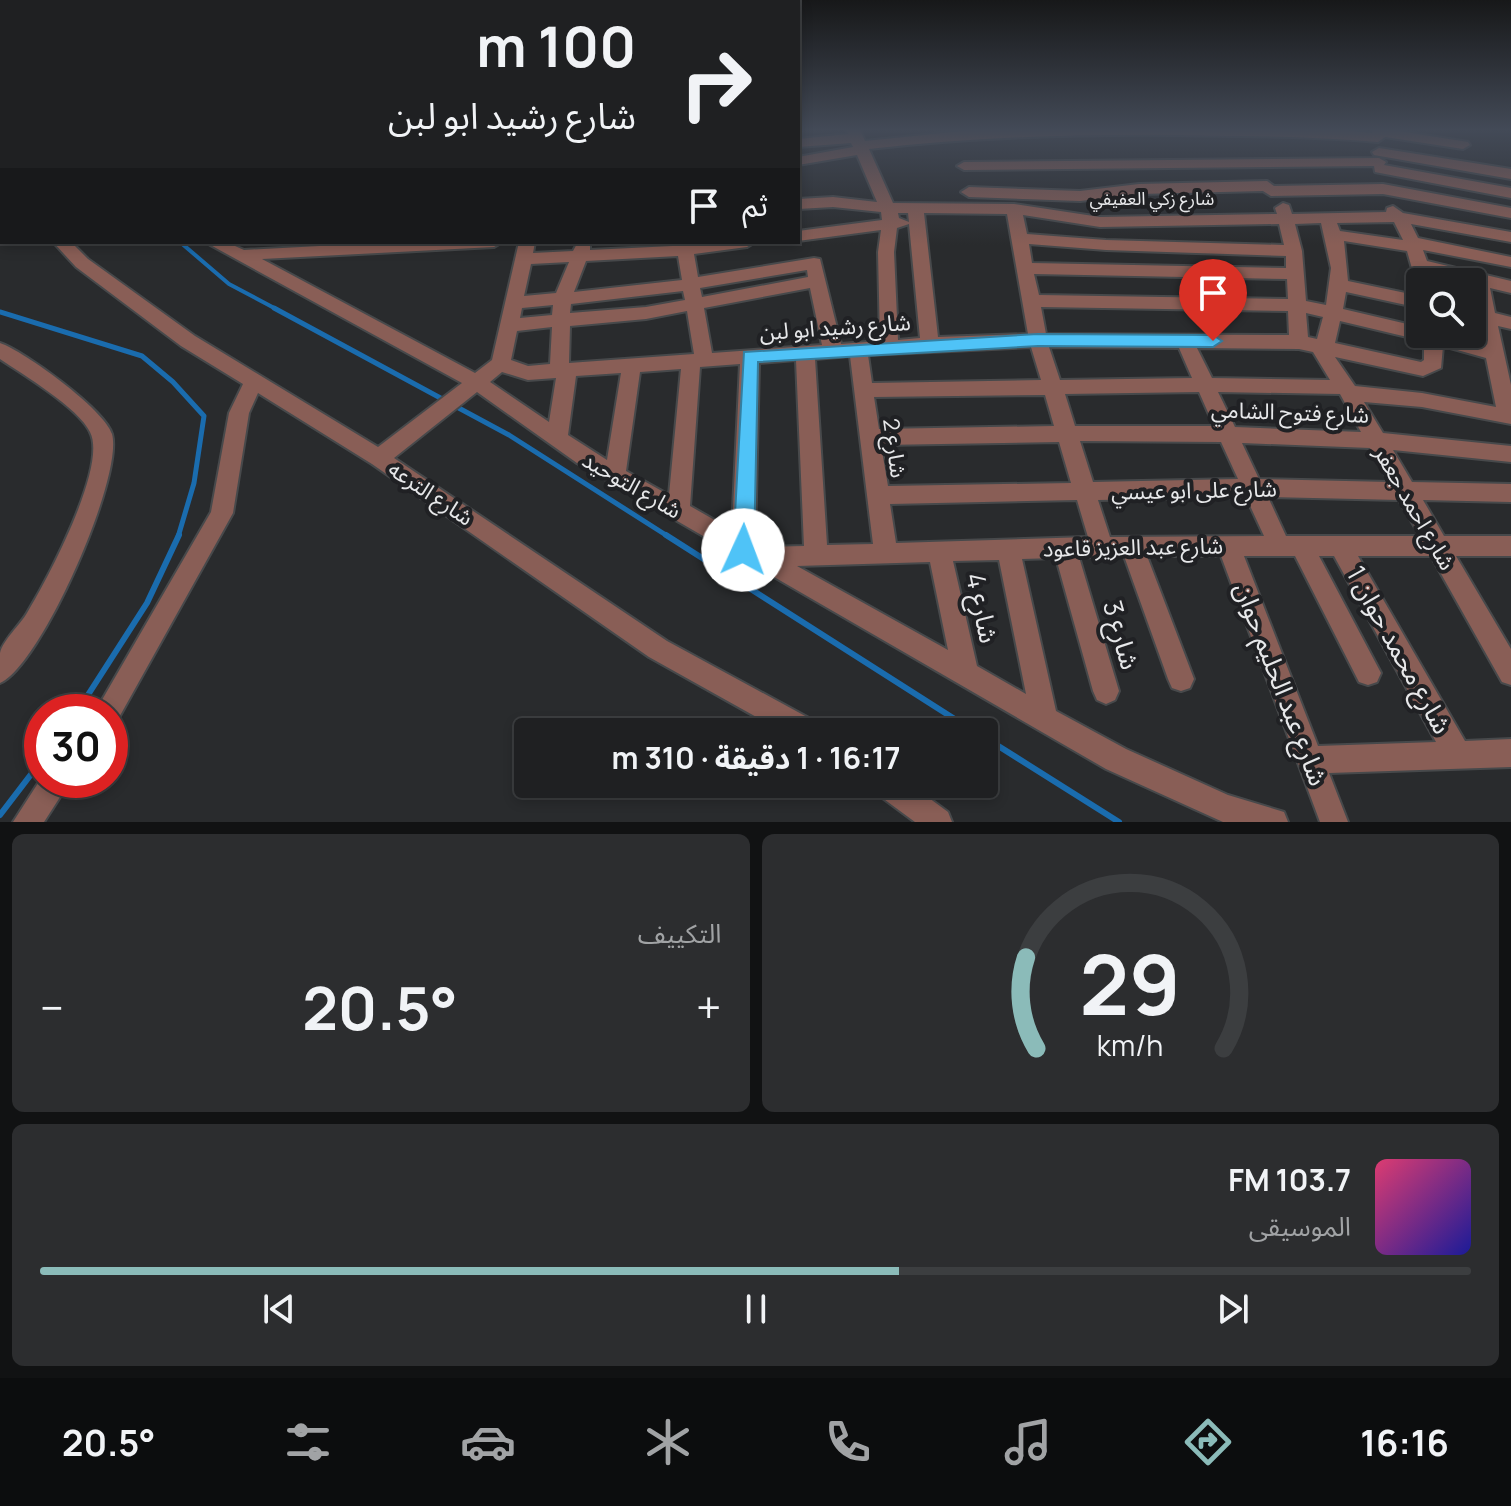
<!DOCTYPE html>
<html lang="ar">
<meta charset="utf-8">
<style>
body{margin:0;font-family:Manrope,"Noto Sans Arabic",sans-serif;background:#2c2d2f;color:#f1f3f6;direction:rtl;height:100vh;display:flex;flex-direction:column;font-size:30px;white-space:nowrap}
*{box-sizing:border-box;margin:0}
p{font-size:26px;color:#a1a3a5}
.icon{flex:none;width:44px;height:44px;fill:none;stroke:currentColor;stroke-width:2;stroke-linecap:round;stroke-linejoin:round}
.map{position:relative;height:822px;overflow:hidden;direction:ltr}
.panel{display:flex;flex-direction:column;gap:12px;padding:12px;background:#111213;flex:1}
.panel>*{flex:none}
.guide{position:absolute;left:0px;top:0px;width:800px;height:244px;box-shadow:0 4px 12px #0003,0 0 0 2px #3c3e40;direction:rtl;background:#1f2022;color:#f1f3f6;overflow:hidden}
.tools{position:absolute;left:1406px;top:268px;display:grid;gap:16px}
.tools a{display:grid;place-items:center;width:80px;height:80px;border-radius:8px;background:#1f2022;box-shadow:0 4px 12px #0003,0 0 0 2px #3c3e40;font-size:40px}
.speed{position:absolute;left:24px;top:694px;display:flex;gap:16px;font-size:40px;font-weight:700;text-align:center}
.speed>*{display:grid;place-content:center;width:104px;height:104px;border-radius:50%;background:#1f2022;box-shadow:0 4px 12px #0003,0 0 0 2px #3c3e40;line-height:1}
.speed .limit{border:12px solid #d22;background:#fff;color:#111}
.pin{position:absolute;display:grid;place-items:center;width:68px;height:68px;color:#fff;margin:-82px -34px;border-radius:50% 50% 50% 0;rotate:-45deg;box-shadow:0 0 8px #0007}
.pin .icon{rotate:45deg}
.me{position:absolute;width:88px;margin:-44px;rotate:2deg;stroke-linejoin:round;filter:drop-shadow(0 0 6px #0008)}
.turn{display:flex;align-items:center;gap:28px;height:168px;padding:0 32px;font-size:36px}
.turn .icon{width:104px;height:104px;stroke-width:2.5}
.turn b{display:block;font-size:56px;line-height:68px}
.then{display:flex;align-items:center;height:76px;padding:0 32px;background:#0003;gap:16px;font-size:30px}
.big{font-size:60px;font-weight:700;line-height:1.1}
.panel .card{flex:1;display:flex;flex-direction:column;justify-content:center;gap:12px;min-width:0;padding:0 28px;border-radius:12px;background:#2c2d2f}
.panel .dial{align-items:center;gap:0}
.dial svg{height:208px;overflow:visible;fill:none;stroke:#3c3e40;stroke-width:7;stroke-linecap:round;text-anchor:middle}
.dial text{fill:#f1f3f6;stroke:none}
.song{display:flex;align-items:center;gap:24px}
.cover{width:96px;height:96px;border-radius:12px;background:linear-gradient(135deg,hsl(340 70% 55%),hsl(240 70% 35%))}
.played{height:8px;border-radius:4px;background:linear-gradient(90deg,#8bbbb9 60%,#3c3e40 60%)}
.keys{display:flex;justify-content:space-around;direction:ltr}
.heat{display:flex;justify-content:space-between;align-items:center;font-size:44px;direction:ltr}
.panel .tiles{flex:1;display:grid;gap:12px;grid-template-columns:1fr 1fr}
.card:last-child{grid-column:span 2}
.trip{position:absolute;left:514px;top:718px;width:484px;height:80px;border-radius:8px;background:#1f2022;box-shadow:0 4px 12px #0003,0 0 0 2px #3c3e40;font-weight:700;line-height:80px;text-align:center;direction:rtl}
.tabs{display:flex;height:128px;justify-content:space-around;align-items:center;background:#0c0d0e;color:#a1a3a5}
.tabs .icon{width:56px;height:56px}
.tabs .active{color:#8bbbb9}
.tabs b{font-size:36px;color:#f1f3f6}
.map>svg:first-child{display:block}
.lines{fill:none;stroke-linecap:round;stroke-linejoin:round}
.stream-far2{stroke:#1a6cae;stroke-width:4}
.stream-far1{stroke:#1a6cae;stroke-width:5}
.stream{stroke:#1a6cae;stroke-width:6}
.minor-casing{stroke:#47494b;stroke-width:4}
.minor{fill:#895e56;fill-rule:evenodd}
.route{fill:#4fc3f7;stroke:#337fa1;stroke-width:2}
.labels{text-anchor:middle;stroke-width:8;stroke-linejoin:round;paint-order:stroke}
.far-street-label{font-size:18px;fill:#e7e8ea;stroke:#202124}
.street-label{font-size:22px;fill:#e7e8ea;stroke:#202124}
.near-street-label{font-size:26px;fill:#e7e8ea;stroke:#202124}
</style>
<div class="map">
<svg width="1511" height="822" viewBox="0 0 1511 822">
<rect width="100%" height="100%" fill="#292b2d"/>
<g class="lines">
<path class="stream-far2" d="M 180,242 L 229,284 L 278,310"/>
<path class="stream-far1" d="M 274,308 L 446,401
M 0,312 L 142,356 L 173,382 L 204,416 L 194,483 L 178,537
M 455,406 L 509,435 L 669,537"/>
<path class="stream" d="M 666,535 L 975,732
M 77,712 L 147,603 L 179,535
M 984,737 L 1119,822
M 0,815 L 42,760"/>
<g class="minor-casing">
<path id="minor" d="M 846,130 L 860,130 L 865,141 L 973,130 L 1340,130 L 1372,133 L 1372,130 L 1392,130 L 1468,142 L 1470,145 L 1463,149 L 1385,137 L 1378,142 C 1311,136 1245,136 1178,135 C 1073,134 973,137 869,149 L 893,203 L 1014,204 L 1100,217 L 1277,214 L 1275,208 L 1283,203 L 1289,205 L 1292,214 L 1386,212 L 1387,208 L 1393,206 L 1403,213 L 1511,232 L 1511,242 L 1411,224 L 1418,238 L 1511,257 L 1511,267 L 1423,250 L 1427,261 L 1511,281 L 1511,293 L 1490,288 L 1495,313 L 1511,317 L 1511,329 L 1498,326 L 1511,385 L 1511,424 L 1422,407 L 1364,402 L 1383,433 L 1511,446 L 1511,462 L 1393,450 L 1412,482 L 1511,484 L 1511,502 L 1423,500 L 1444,536 L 1511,536 L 1511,556 L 1456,556 L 1511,649 L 1511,685 L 1502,682 L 1431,556 L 1358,556 L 1465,741 L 1511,739 L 1511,767 L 1329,773 L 1348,822 L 1320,822 L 1221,556 L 1147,556 L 1194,679 L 1190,688 L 1181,691 L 1172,688 L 1168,679 L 1124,556 L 1079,557 L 1119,691 L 1115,700 L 1106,704 L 1097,700 L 1093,691 L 1056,558 L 1022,559 L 1056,711 L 1126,749 L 1228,795 L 1284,812 L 1288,822 L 1223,822 L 1106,769 L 577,463 L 477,392 L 394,458 L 667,641 L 818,723 L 822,732 L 783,732 L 649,657 L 372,464 L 258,393 L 249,413 L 233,513 L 117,721 L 110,724 L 110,712 L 95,712 L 211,512 L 229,413 L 243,384 L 181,346 L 76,267 L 53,242 L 71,242 L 88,259 L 195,336 L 378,447 L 462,383 L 205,242 L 226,242 L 244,250 L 395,242 L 502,242 L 494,247 L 262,259 L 475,373 L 492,360 L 519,242 L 535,242 L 533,253 L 573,251 L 578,242 L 590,242 L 590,250 L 755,242 L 747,247 L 694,254 L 698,277 L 814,258 L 820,259 L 841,344 L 880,341 L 878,252 L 881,230 L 798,241 L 798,231 L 882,220 L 881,212 L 833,207 L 798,209 L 798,199 L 833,197 L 877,202 L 857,155 L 798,165 L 798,157 L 853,147 L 851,143 L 798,147 L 798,139 L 848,134 ZM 898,213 L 908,213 L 909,222 L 899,218 ZM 924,213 L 1007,214 L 1028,334 L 938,337 ZM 1023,215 L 1100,227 L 1279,224 L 1284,245 L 1106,240 L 1027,234 ZM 1394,222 L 1403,240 L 1340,231 L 1337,223 ZM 1321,223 L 1331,268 L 1326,305 L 1306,301 L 1302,251 L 1295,224 ZM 909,224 L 920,338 L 898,340 L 894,252 L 897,228 ZM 1344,241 L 1407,251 L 1417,286 L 1420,287 L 1420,282 L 1432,282 L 1430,273 L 1472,282 L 1476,309 L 1472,310 L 1472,320 L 1479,322 L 1483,344 L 1447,334 L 1420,334 L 1420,327 L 1343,309 L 1346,292 L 1420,308 L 1420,296 L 1348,281 ZM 1029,244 L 1106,250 L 1286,256 L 1286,268 L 1032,263 ZM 678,256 L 682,280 L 574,292 L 586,261 ZM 569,262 L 556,293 L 524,296 L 531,264 ZM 807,270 L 808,277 L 702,297 L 700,288 ZM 1034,274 L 1287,279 L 1288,299 L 1039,295 ZM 810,288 L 822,345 L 712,353 L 704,308 ZM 683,291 L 685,300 L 646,307 L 570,313 L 571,304 ZM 553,305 L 552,315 L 520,318 L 522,308 ZM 1041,307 L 1288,311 L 1289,335 L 1046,334 ZM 687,311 L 694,354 L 569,363 L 570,326 L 646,319 ZM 1306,313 L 1323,317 L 1317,339 L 1308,337 ZM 1340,321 L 1424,341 L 1424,360 L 1421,362 L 1335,343 ZM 552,327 L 550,364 L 528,366 L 511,360 L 517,331 ZM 1443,346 L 1486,358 L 1496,407 L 1422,393 L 1355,386 L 1335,357 L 1423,376 L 1441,368 ZM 1031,347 L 1041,380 L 872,383 L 868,355 ZM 1049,347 L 1179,348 L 1192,378 L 1060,380 ZM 1197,348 L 1299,349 L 1313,352 L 1330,380 L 1212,378 ZM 850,356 L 873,544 L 827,545 L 815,359 ZM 796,360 L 804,546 L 763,547 L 755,542 L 759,363 ZM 740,364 L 732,530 L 690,506 L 700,367 ZM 681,369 L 669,495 L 626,471 L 640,372 ZM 502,372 L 528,380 L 556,378 L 549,422 L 490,382 ZM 621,373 L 607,460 L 568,435 L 576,376 ZM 1199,392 L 1214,426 L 1075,426 L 1065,394 ZM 1218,392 L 1340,394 L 1361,432 L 1235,427 ZM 1045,395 L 1054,426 L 879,429 L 874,397 ZM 1080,441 L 1221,442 L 1238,479 L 1093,482 ZM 1059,442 L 1071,483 L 888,486 L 881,445 ZM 1242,443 L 1370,448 L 1389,482 L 1259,479 ZM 1246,497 L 1264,536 L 1110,537 L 1098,500 ZM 1268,497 L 1399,500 L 1420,536 L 1286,536 ZM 1077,500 L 1088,537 L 896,543 L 890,504 ZM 1244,556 L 1295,556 L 1359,682 L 1368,685 L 1377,682 L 1381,673 L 1319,556 L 1334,556 L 1436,742 L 1318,746 ZM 999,560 L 1026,694 L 977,666 L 953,561 ZM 930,562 L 948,650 L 797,566 Z
M 1379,148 L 1511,169 L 1511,179 L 1374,155 L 1372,152 Z
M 1379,158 L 1386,162 L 1384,165 L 1511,188 L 1511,198 L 1380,173 L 1375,172 L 1374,166 L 964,170 L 957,166 L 964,162 Z
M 1267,181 L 1274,186 L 1383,184 L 1511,208 L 1511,218 L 1383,194 L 1271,196 L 1263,191 L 1139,194 L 1080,201 L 969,197 L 961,192 L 969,187 L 1080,191 L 1139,184 Z
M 0,343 C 24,351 105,410 112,434 C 124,477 40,667 0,683 C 0,674 0,662 0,653 C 3,640 20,625 27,613 C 47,580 108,466 90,432 C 79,408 22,374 0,359 Z
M 42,777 L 42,780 L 71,780 L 44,822 L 13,822 Z
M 873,784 L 910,784 L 948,812 L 952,822 L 915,822 L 877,794 Z"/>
</g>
<use href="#minor" class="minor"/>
</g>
<linearGradient id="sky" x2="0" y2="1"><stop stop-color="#171819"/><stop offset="0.53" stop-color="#434a57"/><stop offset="1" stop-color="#434a57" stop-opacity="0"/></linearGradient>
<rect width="1511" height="245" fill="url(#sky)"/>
<path class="route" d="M 1038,334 L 1213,335 L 1222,341 L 1213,347 L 1038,346 L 758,362 L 754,550 L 751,556 L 743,559 L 736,556 L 733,550 L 744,352 Z"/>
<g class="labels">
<g class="far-street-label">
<text x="1152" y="205">شارع زكي العفيفي</text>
</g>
<g class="street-label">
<text transform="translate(835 327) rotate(-4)" y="8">شارع رشيد ابو لبن</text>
<text transform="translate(1290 412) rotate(2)" y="8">شارع فتوح الشامي</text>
<text transform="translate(895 448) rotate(82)" y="8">شارع 2</text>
<text transform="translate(632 485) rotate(30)" y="8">شارع التوحيد</text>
<text transform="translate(1194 490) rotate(-1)" y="8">شارع على ابو عيسي</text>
<text transform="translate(431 493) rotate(34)" y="8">شارع الترعه</text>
<text transform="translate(1415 508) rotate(60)" y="8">شارع احمد جعفر</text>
<text transform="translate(1133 547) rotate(-1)" y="8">شارع عبد العزيز قاعود</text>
</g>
<g class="near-street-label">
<text transform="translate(982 608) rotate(78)" y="9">شارع 4</text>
<text transform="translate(1121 635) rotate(74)" y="9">شارع 3</text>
<text transform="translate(1399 650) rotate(61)" y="9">شارع محمد حوان 1</text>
<text transform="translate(1281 684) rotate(69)" y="9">شارع عبد الحليم حوان</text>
</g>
</g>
</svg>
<div class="tools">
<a><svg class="icon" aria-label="search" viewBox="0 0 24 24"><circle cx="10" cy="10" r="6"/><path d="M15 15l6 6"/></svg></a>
</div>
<div class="speed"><div class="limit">30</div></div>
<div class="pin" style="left:1213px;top:341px;background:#d93025"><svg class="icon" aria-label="arrive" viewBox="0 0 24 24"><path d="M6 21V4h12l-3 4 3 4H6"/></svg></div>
<svg class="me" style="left:743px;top:550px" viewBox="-20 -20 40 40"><circle r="19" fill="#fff"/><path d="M0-13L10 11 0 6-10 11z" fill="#4fc3f7"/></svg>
<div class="trip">16:17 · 1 دقيقة · 310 m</div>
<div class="guide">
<div class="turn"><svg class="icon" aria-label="right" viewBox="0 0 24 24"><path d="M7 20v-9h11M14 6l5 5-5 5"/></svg><div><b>100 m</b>شارع رشيد ابو لبن</div></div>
<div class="then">ثم<svg class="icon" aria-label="arrive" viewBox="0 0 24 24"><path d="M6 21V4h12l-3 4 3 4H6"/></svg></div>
</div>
</div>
<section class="panel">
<div class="tiles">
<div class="card dial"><svg viewBox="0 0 100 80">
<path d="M14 69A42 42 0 1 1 86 69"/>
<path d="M14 69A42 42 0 0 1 10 34" stroke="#8bbbb9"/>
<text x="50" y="56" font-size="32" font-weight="700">29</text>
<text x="50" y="72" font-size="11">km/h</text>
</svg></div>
<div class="card"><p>التكييف</p>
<div class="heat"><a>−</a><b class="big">20.5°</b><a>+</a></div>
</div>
<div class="card">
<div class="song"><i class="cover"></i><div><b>103.7 FM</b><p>الموسيقى</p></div></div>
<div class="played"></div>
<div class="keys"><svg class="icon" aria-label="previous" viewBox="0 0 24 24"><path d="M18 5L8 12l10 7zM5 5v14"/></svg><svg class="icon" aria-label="pause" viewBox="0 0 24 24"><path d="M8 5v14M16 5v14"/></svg><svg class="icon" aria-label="next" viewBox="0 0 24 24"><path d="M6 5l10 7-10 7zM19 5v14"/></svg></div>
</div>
</div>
</section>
<nav class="tabs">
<b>16:16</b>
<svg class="icon active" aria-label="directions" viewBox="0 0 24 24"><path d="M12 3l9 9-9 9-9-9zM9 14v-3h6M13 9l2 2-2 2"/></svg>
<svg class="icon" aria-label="music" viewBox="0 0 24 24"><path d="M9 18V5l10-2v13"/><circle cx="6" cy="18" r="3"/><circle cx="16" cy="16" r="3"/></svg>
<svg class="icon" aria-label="phone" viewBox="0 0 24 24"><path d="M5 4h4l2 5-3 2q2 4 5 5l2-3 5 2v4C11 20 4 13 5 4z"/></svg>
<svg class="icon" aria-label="climate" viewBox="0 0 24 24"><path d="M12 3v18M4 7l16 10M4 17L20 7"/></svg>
<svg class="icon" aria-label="car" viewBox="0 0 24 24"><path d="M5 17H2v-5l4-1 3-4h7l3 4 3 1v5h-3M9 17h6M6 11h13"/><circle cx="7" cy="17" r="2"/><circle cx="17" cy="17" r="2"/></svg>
<svg class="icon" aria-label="filters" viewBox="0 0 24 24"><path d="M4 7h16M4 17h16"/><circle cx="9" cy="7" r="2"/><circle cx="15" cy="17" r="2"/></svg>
<b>20.5°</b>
</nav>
